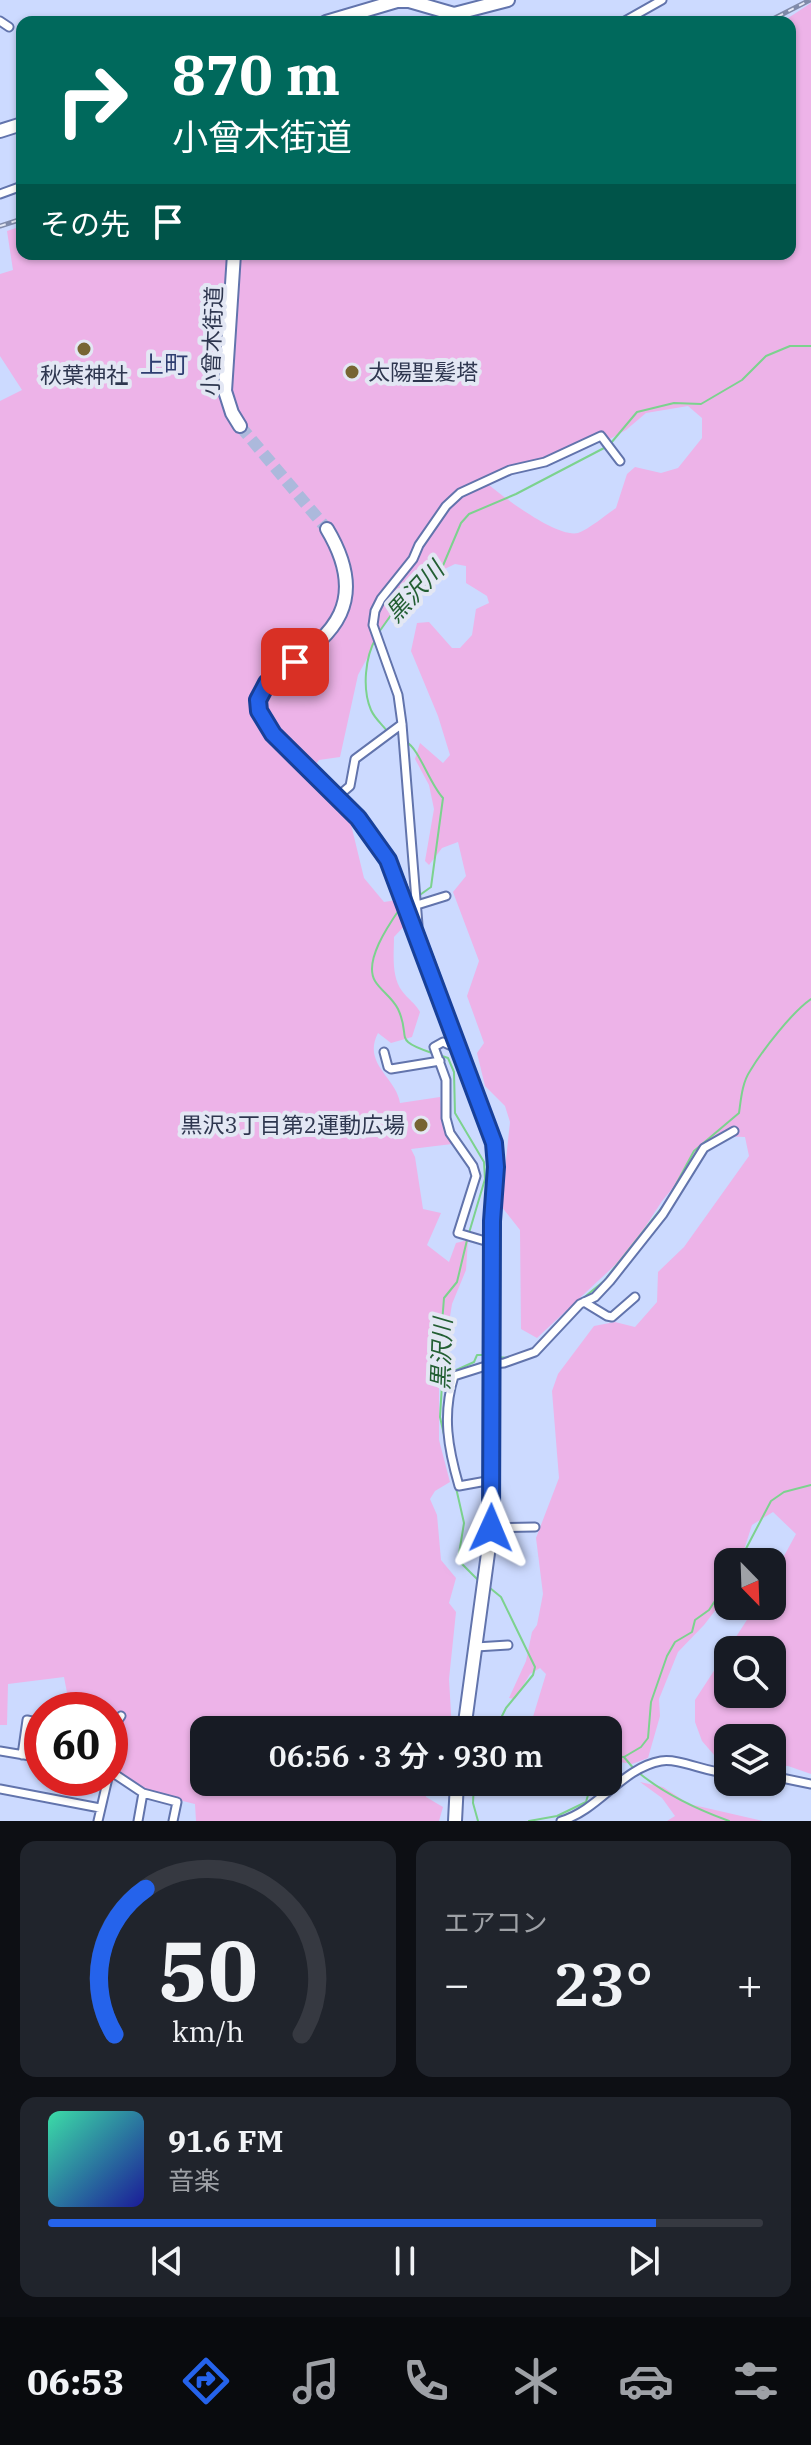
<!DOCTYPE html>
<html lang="ja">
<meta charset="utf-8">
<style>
body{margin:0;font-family:"IBM Plex Serif","Noto Sans JP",serif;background:#20242c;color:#f1f3f6;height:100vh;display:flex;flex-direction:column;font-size:30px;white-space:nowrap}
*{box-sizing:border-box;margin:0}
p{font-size:26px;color:#9ea1a6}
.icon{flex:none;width:44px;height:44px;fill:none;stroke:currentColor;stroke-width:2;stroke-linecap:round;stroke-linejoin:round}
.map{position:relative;height:1821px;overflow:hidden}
.sheet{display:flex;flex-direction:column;gap:20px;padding:20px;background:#0d0f14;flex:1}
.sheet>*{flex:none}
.top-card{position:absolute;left:16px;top:16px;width:780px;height:244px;border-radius:16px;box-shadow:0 2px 6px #0004;background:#00695c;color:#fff;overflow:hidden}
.needle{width:52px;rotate:157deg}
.buttons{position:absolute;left:714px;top:1548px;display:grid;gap:16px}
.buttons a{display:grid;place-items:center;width:72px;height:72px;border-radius:16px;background:#171b24;box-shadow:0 2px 6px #0004;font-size:40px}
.speed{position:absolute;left:24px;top:1692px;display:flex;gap:16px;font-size:40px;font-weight:700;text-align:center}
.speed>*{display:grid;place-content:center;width:104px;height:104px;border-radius:50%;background:#171b24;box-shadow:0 2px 6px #0004;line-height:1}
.speed .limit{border:12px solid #d22;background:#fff;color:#111}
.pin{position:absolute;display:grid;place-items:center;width:68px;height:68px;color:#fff;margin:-34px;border-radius:16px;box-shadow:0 4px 12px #0006}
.me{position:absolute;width:88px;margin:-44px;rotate:1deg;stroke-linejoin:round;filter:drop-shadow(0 0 6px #0008)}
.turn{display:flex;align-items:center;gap:28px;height:168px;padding:0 24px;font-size:36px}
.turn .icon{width:104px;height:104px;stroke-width:2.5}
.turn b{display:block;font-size:56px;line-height:68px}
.then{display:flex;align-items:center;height:76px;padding:0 24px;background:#0003;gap:16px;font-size:30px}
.big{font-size:60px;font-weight:600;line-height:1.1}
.sheet .tile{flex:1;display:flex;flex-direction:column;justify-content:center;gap:12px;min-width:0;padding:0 28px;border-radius:16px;background:#20242c}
.sheet .dial{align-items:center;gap:0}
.dial svg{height:208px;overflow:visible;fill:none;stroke:#363941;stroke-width:7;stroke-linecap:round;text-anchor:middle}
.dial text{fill:#f1f3f6;stroke:none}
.song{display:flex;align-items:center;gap:24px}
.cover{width:96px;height:96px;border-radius:12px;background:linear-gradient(135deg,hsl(160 70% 55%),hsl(240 70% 35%))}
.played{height:8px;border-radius:4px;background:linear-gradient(90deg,#2563eb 85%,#363941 85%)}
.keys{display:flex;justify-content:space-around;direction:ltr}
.heat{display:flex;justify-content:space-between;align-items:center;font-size:44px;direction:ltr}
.sheet .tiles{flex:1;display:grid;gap:20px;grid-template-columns:1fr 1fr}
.tile:last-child{grid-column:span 2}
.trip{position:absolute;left:190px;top:1716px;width:432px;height:80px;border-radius:16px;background:#171b24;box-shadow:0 2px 6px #0004;font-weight:600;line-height:80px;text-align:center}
.dock{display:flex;height:128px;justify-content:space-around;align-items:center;background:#090b0e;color:#9ea1a6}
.dock .icon{width:56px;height:56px}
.dock .selected{color:#2563eb}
.dock b{font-size:36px;color:#f1f3f6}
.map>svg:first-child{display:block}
.green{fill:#edb3e8;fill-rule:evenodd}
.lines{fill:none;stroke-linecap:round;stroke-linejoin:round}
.stream{stroke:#7cd28e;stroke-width:2}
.primary-tunnel{stroke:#acb9dc;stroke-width:12;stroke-dasharray:12 6;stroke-linecap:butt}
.minor-casing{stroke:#6274ac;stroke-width:11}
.primary-casing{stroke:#6274ac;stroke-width:16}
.trunk-casing{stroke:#6274ac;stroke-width:16}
.minor{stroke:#fff;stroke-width:7}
.primary{stroke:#fff;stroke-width:12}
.trunk{stroke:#fff;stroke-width:12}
.rail-casing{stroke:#808baa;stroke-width:5}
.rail{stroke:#e3e7f4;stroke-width:2;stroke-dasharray:6;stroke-linecap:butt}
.route-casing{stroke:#184099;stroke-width:20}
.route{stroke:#2563eb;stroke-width:14}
.poi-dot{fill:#776533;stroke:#e3e7f4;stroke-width:3}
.labels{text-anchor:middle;stroke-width:8;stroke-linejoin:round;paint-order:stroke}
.street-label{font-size:22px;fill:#2e364f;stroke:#e3e7f4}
.poi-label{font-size:22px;fill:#2e364f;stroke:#e3e7f4;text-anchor:start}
.neighbourhood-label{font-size:24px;fill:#2e3d70;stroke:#e3e7f4}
.water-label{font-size:24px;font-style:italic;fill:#235f33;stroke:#e3e7f4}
</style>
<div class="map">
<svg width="811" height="1821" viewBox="0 0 811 1821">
<rect width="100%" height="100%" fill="#ccdaff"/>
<path class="green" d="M 811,3 L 811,1774 L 788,1766 L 772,1765 L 772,1738 L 728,1738 L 728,1763 L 721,1763 L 702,1741 L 695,1722 L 695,1700 L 756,1606 L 772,1606 L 772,1578 L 796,1534 L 773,1512 L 752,1525 L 740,1562 L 728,1562 L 728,1594 L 704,1625 L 678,1652 L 659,1699 L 660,1716 L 648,1758 L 632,1764 L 608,1760 L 608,1730 L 529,1730 L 546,1674 L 540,1668 L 530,1674 L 515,1699 L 509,1698 L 526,1661 L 532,1632 L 537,1625 L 543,1594 L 536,1538 L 559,1478 L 552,1391 L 558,1374 L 594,1326 L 615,1322 L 635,1327 L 657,1302 L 658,1272 L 684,1247 L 749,1156 L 745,1137 L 716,1136 L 662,1201 L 629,1252 L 537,1338 L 521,1329 L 520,1230 L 501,1206 L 510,1122 L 505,1106 L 485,1086 L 477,1053 L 484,1043 L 467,996 L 479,961 L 453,892 L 466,876 L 458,842 L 442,848 L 429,865 L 425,861 L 434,809 L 429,785 L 415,759 L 420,743 L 443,763 L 450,755 L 438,716 L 411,651 L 417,623 L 429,622 L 452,648 L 460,648 L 472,635 L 476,609 L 489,603 L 487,596 L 466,583 L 466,566 L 455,564 L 432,575 L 375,634 L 372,649 L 358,675 L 340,757 L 319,760 L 305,778 L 348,812 L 364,878 L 384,902 L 397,900 L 407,923 L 394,937 C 394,954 391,976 402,991 C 408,999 415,1003 420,1012 L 412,1037 L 391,1043 L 378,1033 C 362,1064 396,1077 400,1103 L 440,1097 L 442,1119 L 452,1144 L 411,1149 L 415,1157 L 423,1209 L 441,1213 L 427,1245 L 449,1262 L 456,1243 L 468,1240 L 466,1270 L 452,1304 L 447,1335 L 439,1343 L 439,1440 L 450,1482 L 435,1491 L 430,1499 L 437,1515 L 441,1560 L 456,1578 L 449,1603 L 456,1612 L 449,1679 L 452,1730 L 204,1730 L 204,1782 L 425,1782 L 426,1797 L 443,1807 L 439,1821 L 196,1821 L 195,1804 C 174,1799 119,1787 112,1764 C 107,1749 119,1730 124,1716 L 110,1712 L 110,1710 L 69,1703 L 64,1677 L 8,1684 L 7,1725 L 0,1725 L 0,401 L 22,390 L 0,356 L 0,274 L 13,270 L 7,231 L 22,226 L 22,254 L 790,254 L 790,22 L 782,22 ZM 688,406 L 702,418 L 702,438 L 678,468 L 661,473 L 635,467 L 627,474 L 616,508 C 607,514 588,530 578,533 C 557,538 505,498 489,485 L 509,467 L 543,465 L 586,438 L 608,440 L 626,430 L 646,413 ZM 728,1650 L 772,1650 L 772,1694 L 728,1694 Z
M 640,1782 L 663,1787 L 689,1804 L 763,1821 L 667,1821 L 675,1816 L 662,1798 Z"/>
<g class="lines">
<path class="stream" d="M 611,443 L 637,412 L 674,403 L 701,404 L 742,380 L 766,356 L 790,346 L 811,346
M 379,632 L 396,608 L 439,575 L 461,523 L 469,514 L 516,494 L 606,447
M 376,638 C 365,657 362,689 371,710 C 375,719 382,724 387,731
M 406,742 C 419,748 429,783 443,798 L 431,887 L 410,902
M 401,907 C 390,923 363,961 375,981 C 381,991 392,997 398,1009 C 412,1039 391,1039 432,1053
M 442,1056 L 448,1058 L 454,1072 L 455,1113 L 484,1162 L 485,1179 L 469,1233
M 467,1240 L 457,1282 L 444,1298 L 441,1336 L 443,1368 L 440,1417 L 464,1523 L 458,1560 L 478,1580
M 581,1300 L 604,1281 L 667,1201 L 694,1151 L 739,1113 C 741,1099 742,1083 750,1071 C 762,1051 792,1012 811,999
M 496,1357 L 509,1358
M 443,1376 L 474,1362 L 477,1355 L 485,1355
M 739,1562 L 771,1501 L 784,1492 L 811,1485
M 490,1588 L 501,1597 L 535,1667 L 533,1675 L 506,1708 L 495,1730
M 608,1756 L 624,1757 L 634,1769
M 624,1757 L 641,1747 L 648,1738 L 651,1702 L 667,1656 L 675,1642 L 692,1632 L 695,1620 L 709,1610 L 728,1581
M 639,1773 C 666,1795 696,1809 729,1821
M 474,1782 L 473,1803 L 478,1821
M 529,1821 L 557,1816 L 586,1802 L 588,1795 L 583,1782"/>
<path class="primary-tunnel" d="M 240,426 L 327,529"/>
<g class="minor-casing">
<path id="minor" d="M 0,21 L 9,27
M 623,22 L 662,0
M 0,194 L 22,186
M 337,797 L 350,786 L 355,759 L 402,724
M 417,905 L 446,896
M 418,925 L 402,724 L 398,695 L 373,625 L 375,611 L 381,599 L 413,559 L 419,545 L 446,506 L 460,493 L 510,470 L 545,462 L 601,436 L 620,461
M 458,1049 L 443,1042 L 434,1047 L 446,1080 L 446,1118 L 450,1133 L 473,1166 L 476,1176 L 458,1233 L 492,1243
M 384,1052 L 388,1067 L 391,1069 L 440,1061
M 584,1302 L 607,1316 L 612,1317 L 635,1297
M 492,1480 L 459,1486 C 448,1448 442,1415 454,1376 L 492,1364 L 504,1363 L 535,1352 L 580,1304 L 595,1297 L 610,1281 L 663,1214 L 704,1148 L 734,1131
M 491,1528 L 535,1527
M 476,1647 L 508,1645
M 110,1732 L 121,1716
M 0,1751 L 42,1758
M 22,1755 L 27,1720 L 42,1723
M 110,1771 L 143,1793 L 177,1802 L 173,1821
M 772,1776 L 811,1784
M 0,1789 L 100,1808
M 98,1821 L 108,1778
M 138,1821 L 143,1793
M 561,1821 C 599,1810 622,1768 661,1761 C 680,1758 707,1773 728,1773"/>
</g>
<g class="primary-casing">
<path id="primary" d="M 234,254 L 225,391 L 232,413 L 240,426
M 327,529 C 397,646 251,659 259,708 C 264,739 356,809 378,844 C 398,873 408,911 421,944 C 446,1010 469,1077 494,1143 L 496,1167 L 492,1221 L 491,1531 L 464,1730
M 455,1821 L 457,1782"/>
</g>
<g class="trunk-casing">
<path id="trunk" d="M 326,22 L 397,1 L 409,1 L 454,14 L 508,0
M 0,131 L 22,124"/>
</g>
<use href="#minor" class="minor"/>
<use href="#primary" class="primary"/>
<use href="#trunk" class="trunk"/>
<g class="rail-casing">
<path id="rail" d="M 767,22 L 810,0
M 0,226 L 22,219"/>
</g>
<use href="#rail" class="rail"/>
</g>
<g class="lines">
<g class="route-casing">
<path id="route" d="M 295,662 L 267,683 L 258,700 L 259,711 L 273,734 L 358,818 L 388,860 L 494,1143 L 496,1167 L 492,1221 L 491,1528"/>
</g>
<use href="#route" class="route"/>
</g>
<g class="poi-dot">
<circle cx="84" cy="349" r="8"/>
<circle cx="352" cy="372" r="8"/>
<circle cx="421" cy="1125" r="8"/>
</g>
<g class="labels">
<g class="street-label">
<text transform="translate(212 341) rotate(-88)" y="8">小曾木街道</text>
</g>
<g class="poi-label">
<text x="368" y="380">太陽聖髪塔</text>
<text x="84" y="383" text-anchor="middle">秋葉神社</text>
<text x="405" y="1133" text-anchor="end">黒沢3丁目第2運動広場</text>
</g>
<g class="neighbourhood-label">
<text x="164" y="373">上町</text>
</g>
<g class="water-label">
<text transform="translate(415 592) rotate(-47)" y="8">黒沢川</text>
<text transform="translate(442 1354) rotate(-88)" y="8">黒沢川</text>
</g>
</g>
</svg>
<div class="buttons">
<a><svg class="needle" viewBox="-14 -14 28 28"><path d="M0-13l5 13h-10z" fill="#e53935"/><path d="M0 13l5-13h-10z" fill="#9ea1a6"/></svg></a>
<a><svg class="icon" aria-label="search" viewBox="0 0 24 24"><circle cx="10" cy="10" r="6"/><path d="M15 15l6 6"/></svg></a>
<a><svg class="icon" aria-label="layers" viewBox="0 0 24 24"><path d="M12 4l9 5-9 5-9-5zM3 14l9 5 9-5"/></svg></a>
</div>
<div class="speed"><div class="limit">60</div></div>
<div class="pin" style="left:295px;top:662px;background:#d93025"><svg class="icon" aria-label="arrive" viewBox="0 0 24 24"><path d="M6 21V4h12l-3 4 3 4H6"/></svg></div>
<svg class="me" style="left:491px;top:1528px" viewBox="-20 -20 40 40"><path d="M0-17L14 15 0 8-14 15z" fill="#2563eb" stroke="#fff" stroke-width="4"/></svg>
<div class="trip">06:56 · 3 分 · 930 m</div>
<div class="top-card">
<div class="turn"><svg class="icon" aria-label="right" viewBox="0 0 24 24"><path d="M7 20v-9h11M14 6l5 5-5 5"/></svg><div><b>870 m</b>小曾木街道</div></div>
<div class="then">その先<svg class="icon" aria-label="arrive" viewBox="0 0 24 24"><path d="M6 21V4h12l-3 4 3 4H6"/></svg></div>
</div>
</div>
<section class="sheet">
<div class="tiles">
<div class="tile dial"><svg viewBox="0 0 100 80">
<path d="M14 69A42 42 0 1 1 86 69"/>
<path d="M14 69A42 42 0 0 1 26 13" stroke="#2563eb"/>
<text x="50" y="56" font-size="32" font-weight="700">50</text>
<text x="50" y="72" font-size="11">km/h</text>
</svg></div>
<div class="tile"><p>エアコン</p>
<div class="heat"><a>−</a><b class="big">23°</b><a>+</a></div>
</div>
<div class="tile">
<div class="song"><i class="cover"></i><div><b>91.6 FM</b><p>音楽</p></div></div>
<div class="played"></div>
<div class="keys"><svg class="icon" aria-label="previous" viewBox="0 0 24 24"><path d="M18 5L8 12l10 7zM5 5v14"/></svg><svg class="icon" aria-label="pause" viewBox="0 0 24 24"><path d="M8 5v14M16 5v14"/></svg><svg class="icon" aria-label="next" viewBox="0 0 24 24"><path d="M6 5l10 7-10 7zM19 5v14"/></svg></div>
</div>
</div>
</section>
<nav class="dock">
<b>06:53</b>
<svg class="icon selected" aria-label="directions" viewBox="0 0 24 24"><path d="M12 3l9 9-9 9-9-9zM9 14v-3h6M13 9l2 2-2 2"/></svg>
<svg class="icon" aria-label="music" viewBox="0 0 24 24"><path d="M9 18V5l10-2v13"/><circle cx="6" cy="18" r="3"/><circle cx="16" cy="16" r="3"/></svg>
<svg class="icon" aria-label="phone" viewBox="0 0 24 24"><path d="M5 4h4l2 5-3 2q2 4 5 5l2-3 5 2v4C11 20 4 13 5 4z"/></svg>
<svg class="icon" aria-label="climate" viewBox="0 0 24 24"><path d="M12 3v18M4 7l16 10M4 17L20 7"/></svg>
<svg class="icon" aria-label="car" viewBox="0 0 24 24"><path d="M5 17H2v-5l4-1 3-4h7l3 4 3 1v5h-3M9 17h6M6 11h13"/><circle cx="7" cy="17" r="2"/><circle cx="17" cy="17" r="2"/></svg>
<svg class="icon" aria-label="filters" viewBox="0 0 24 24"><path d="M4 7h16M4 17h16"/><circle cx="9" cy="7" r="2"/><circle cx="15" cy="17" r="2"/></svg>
</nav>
